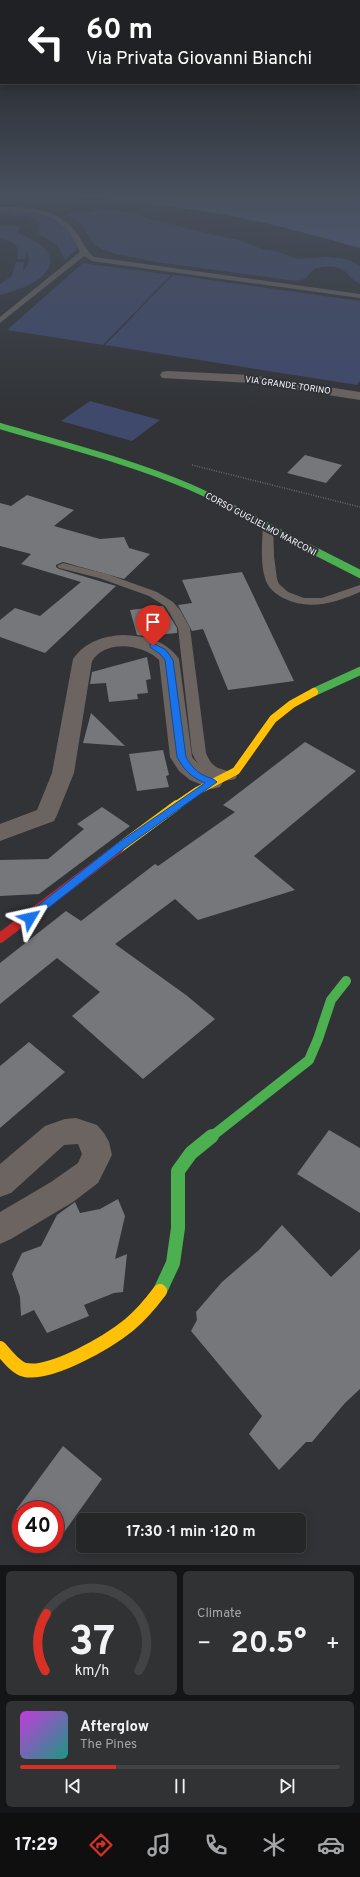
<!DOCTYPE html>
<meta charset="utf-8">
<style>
body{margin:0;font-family:Overpass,sans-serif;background:#313234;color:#f1f3f6;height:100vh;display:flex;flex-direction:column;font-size:15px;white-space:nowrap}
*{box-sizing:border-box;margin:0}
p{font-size:13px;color:#a3a5a8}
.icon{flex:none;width:22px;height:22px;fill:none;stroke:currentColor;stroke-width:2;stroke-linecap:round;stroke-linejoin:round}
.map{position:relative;height:1565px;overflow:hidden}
.side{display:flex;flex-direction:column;gap:6px;padding:6px;background:#141516;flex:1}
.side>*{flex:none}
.guide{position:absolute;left:0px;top:0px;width:360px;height:84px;box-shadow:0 2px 10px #0003,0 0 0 1px #424345;background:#202124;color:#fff;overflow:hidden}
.speed{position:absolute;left:12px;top:1501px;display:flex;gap:8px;font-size:20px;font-weight:700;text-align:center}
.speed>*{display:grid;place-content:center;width:52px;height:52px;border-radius:50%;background:#252628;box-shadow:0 2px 10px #0003,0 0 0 1px #424345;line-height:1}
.speed .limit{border:6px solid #d22;background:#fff;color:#111}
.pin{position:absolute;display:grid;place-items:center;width:34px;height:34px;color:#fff;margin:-41px -17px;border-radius:50% 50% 50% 0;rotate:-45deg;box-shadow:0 0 4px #0007}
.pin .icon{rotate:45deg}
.me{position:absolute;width:44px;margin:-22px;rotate:54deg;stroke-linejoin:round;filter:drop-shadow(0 0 3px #0008)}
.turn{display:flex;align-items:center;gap:14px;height:84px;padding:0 20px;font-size:18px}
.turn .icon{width:52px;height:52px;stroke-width:2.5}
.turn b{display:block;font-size:28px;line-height:34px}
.big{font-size:30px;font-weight:700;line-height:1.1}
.side .card{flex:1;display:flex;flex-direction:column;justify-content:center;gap:6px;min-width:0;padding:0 14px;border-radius:6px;background:#313234}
.side .dial{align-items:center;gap:0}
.dial svg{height:104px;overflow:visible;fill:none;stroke:#424345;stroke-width:7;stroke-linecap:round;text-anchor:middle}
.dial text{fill:#f1f3f6;stroke:none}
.song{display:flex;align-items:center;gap:12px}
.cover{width:48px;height:48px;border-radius:6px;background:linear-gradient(135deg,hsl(290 70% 55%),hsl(170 70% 35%))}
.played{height:4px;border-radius:2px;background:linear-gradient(90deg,#d93025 30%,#424345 30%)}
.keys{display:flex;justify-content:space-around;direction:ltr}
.heat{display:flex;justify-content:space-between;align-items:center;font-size:22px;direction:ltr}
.side .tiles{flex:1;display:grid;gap:6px;grid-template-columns:1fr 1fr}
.card:last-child{grid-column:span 2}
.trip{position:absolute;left:76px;top:1513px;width:230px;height:40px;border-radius:6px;background:#252628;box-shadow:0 2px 10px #0003,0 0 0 1px #424345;font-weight:700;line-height:40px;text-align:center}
.tabs{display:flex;height:64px;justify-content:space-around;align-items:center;background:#0f0f10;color:#a3a5a8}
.tabs .icon{width:28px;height:28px}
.tabs .selected{color:#d93025}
.tabs b{font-size:18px;color:#f1f3f6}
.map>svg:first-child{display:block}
.green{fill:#3f496c}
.water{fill:#546395}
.building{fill:#76777a}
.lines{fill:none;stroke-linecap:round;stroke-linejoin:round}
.path{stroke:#6c6968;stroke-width:1.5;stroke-dasharray:1 1.5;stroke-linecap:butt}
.lane{fill:#6c6460;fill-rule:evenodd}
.street{fill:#6c6460;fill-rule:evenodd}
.fast-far3{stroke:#4caf50;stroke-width:6}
.fast-far2{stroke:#4caf50;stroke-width:8}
.fast-far1{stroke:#4caf50;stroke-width:10}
.fast{stroke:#4caf50;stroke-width:14}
.slow-far2{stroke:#ffc107;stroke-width:8}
.slow-far1{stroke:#ffc107;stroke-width:10}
.slow{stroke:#ffc107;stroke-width:14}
.jam{stroke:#c62828;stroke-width:10}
.route{fill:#1a73e8;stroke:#114b97}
.labels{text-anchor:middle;stroke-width:4;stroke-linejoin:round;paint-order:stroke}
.far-street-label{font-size:9px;fill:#f3f4f7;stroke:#303237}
</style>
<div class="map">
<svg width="360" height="1565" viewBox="0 0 360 1565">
<rect width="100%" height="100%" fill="#313336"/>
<path class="green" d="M 101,209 L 134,213 L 152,220 L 169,223 L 189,229 L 238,240 L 265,250 L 275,251 L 298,259 L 327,257 L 346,259 L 360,266 L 360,284 C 351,280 348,273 343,270 C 334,265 323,266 314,269 L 305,279 L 296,281 L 157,262 L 115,254 L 102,249 L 93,243 L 80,222 L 65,214 L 86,213 Z
M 0,210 C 32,212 67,211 78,248 L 65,260 L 57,245 L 39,234 L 40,223 C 32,214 21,216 10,216 L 10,214 L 0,214 Z
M 0,226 L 20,226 L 18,233 L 16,233 C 32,238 63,253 45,273 C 35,285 15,291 0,295 L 0,284 L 12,276 L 16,262 L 24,262 L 23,271 C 29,265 31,259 26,251 L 25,259 L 17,259 C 21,244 13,242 0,238 Z
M 83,263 L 171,275 L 103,345 L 7,330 Z
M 173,275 L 360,301 L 360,381 L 357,385 L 105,345 Z
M 90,401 L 160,420 L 132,441 L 61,421 Z"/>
<path class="water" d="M 45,194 L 360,194 L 360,248 C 312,235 264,221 215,213 C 159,204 102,198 45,194 Z"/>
<path class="building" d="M 305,455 L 342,465 L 326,483 L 287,473 Z
M 27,495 L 74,510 L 54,526 L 100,539 L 124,537 L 129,548 L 150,554 L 124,579 L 63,562 L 56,565 L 56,567 L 59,569 L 116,586 L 45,653 L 0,637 L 0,620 L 15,608 L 40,616 L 81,582 L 21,564 L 31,554 L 0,546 L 0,503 L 11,506 Z
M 242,572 L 294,681 L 228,690 L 203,629 L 192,631 L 178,605 L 192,603 L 182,580 Z
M 163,606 L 177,628 L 177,633 L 146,636 L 137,635 L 130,610 Z
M 147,657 L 151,679 L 146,680 L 148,693 L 137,694 L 138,699 L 109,702 L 106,683 L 90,684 L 92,672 Z
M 91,713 L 125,746 L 83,743 Z
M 305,742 L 356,771 L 254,856 L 295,890 L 198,920 L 175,899 L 115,944 L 186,995 L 215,1019 L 143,1079 L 72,1016 L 100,992 L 57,958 L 0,1004 L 0,963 L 66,911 L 81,921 L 155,864 L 158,866 L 235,812 L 223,805 Z
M 163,750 L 169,775 L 166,776 L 169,787 L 137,791 L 129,754 Z
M 102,807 L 130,826 L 39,894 L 0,896 L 0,860 L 48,859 L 84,829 L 77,824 Z
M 29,1042 L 65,1072 L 0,1128 L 0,1066 Z
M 329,1130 L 360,1148 L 360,1213 L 297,1174 Z
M 118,1199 L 125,1216 L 115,1259 L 127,1254 L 123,1292 L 114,1293 L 84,1305 L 89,1316 L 47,1333 L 34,1310 L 21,1316 L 20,1297 L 12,1274 L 22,1253 L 41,1246 L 57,1215 L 75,1202 L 80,1213 L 100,1209 Z
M 282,1225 L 331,1277 L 360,1249 L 360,1389 L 345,1403 L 312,1442 L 306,1442 L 279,1470 L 249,1434 L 262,1416 L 191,1331 L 197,1320 L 196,1312 L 222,1282 L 259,1250 Z
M 63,1446 L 102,1479 L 55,1545 L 55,1510 L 16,1510 Z"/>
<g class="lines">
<path class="path" d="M 192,465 L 360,507"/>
<path class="lane" d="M 0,207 C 28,207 58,208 76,232 C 83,241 85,250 94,257 L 360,294 L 360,298 L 92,261 L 84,256 L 0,323 L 0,317 L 80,252 C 77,246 75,240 71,235 C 55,211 26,211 0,211 Z
M 268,523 L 273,526 L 274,556 L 277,579 L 279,584 L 288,592 L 304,598 L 322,598 L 360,585 L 360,592 C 335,603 309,611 283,598 C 276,594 269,589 266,581 C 260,565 262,543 263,526 Z
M 63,563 L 107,574 L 157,592 L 173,602 L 180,610 L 190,628 L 206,753 C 213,770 219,768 235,773 L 237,776 L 235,779 C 214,785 200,771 192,753 L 178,628 L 170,614 L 165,606 L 149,596 L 99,578 L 59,568 L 57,566 Z"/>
<path class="street" d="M 167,371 L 251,375 L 360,392 L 360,400 L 251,383 L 162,378 L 160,375 L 162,372 Z
M 123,635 C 145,636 166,640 179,659 L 192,757 C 201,769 217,773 223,782 L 220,787 L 212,789 L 190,780 L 179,771 L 170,757 L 159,660 C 143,644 106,639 92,661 L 74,773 L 57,815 L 54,821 L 0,841 L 0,824 L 37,810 L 52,773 L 73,659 C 85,642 103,636 123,635 Z
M 76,1118 L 97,1125 L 104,1133 L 109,1142 L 112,1155 L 98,1183 L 73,1202 L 11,1239 L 0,1244 L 0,1212 L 51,1182 L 78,1163 L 82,1154 L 78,1144 L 64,1145 L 11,1193 L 0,1197 L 0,1164 L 45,1126 L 65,1119 Z"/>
<path class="fast-far3" d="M 0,426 C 64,445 129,461 190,487 C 231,505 270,527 309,548"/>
<path class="fast-far2" d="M 307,547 L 360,574
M 314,692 L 360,671"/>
<path class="fast-far1" d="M 211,1137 L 309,1060 L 318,1039 L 331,1000 L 346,981"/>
<path class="fast" d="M 160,1291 L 173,1263 L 178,1228 L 178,1171 L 191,1153 L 212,1136"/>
<path class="slow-far2" d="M 175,806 L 197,791 L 236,771 L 273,719 L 292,704 L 314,692"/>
<path class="slow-far1" d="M 119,848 L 177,805"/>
<path class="slow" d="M 0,1348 C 6,1355 16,1368 25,1370 C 52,1375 108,1342 129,1325 C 141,1315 151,1303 160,1291"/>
<path class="jam" d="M 0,938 L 119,848"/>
</g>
<linearGradient id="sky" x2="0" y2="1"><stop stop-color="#1b1c1e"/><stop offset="0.47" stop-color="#48505d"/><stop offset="1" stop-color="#48505d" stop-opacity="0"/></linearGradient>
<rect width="360" height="413" fill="url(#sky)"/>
<path class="route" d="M 153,643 L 166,650 L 173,660 L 186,757 C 190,764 195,771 203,775 C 208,778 214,778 217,782 L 122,850 L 33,920 L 26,920 L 25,918 L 26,915 L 115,845 L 205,783 C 191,777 184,770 177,757 L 165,660 L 160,654 L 150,647 L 150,644 Z"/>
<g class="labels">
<g class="far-street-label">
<text transform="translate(288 385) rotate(8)" y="3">VIA GRANDE TORINO</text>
<text transform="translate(261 524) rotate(28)" y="3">CORSO GUGLIELMO MARCONI</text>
</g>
</g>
</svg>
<div class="speed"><div class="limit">40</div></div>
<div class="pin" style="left:153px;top:646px;background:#d93025"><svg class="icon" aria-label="arrive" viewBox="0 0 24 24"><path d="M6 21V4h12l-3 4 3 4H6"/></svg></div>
<svg class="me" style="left:30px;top:918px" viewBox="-20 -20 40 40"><path d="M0-17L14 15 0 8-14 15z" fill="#1a73e8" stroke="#fff" stroke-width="4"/></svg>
<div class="trip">17:30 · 1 min · 120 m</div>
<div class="guide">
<div class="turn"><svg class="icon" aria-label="left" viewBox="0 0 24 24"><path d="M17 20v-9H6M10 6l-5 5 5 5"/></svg><div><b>60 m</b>Via Privata Giovanni Bianchi</div></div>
</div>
</div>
<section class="side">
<div class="tiles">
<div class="card dial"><svg viewBox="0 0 100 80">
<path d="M14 69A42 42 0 1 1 86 69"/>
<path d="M14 69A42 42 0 0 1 15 25" stroke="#d93025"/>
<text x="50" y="56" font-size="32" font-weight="700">37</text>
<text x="50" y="72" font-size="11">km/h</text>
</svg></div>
<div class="card"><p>Climate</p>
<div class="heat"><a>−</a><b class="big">20.5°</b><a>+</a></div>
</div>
<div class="card">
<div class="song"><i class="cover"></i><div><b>Afterglow</b><p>The Pines</p></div></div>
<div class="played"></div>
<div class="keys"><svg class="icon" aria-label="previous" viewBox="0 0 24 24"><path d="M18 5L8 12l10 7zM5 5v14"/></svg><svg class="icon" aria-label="pause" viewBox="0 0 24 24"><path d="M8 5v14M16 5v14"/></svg><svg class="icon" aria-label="next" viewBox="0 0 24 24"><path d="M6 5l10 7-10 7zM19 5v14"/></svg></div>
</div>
</div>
</section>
<nav class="tabs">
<b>17:29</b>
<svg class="icon selected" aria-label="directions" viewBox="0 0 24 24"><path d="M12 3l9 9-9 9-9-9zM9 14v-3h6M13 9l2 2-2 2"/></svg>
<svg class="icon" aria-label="music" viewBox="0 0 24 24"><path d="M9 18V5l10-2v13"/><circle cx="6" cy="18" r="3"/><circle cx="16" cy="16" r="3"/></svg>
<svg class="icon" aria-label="phone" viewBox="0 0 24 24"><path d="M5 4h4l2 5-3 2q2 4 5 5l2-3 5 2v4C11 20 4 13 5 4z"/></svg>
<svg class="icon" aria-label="climate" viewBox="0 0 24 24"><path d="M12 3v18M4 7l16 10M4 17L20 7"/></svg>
<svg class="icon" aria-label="car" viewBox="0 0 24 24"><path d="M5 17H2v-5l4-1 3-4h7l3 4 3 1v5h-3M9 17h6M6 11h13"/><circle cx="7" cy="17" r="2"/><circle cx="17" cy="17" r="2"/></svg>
</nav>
